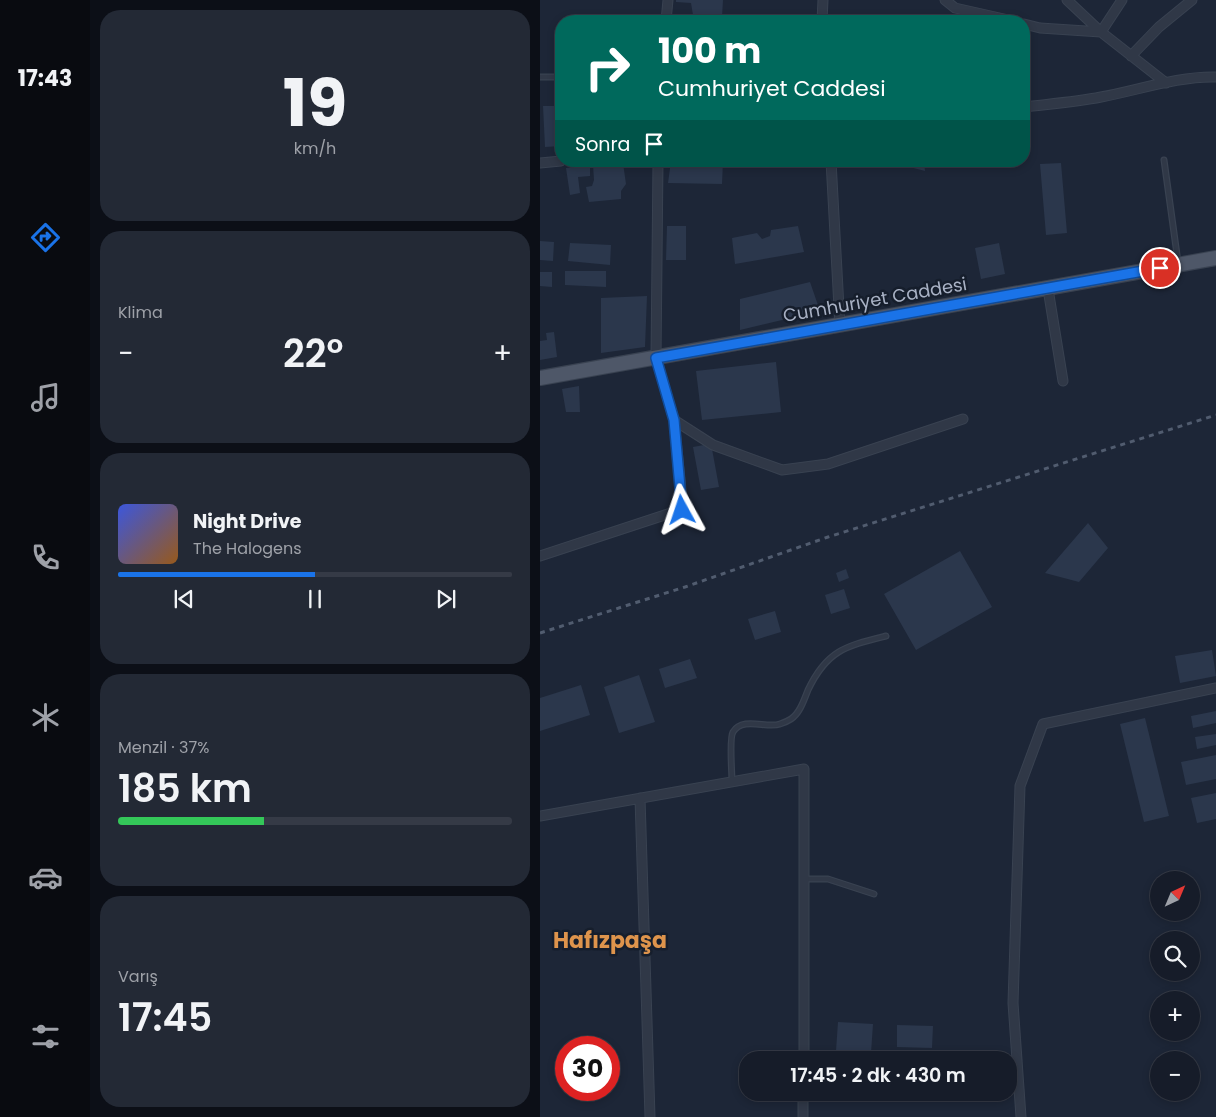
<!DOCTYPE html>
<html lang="tr">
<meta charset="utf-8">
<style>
body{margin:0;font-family:Poppins,sans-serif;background:#232935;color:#f1f3f6;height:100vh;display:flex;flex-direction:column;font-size:19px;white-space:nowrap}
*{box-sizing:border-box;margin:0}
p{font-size:16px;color:#9ea1a8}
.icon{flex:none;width:28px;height:28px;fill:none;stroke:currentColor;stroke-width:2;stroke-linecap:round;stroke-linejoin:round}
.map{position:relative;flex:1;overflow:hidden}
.panel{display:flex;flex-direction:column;gap:10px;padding:10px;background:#0c0f17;width:450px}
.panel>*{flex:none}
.top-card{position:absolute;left:15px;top:15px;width:475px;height:152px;border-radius:20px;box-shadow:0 2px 8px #0003,0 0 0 1px #353a46;background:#00695c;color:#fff;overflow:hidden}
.needle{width:32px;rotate:44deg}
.buttons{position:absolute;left:610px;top:871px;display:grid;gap:10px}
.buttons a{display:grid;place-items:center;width:50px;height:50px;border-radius:50%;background:#161c29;box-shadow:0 2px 8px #0003,0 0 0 1px #353a46;font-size:25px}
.speed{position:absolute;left:15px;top:1036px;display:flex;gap:10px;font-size:25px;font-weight:700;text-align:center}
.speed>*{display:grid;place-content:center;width:65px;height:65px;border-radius:50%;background:#161c29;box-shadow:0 2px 8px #0003,0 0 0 1px #353a46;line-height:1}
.speed .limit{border:8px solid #d22;background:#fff;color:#111}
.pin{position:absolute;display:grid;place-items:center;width:42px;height:42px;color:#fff;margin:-21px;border:2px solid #fff;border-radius:50%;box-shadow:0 1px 5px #0007}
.me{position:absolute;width:55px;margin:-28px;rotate:355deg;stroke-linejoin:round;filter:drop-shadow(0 0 4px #0008)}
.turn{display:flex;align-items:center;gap:18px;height:105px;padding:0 20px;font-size:22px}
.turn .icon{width:65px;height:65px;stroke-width:2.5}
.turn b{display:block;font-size:35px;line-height:42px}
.then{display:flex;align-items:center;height:48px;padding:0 20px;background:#0003;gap:10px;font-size:19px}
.big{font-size:38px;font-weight:600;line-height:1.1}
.panel .widget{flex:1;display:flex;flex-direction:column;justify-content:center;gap:8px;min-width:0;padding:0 18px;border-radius:20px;background:#232935}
.panel .dial{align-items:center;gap:0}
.dial b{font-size:65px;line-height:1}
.song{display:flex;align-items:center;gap:15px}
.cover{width:60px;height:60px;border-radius:8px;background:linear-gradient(135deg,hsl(230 70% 55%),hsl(30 70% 35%))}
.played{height:5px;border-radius:2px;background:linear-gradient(90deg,#1a73e8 50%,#353a46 50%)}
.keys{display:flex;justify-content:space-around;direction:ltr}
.heat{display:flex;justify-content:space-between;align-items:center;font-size:28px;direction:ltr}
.charge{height:8px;border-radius:4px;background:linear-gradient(90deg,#34c759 37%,#353a46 0)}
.trip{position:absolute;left:199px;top:1051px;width:278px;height:50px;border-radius:20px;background:#161c29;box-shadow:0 2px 8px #0003,0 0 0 1px #353a46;font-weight:600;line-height:50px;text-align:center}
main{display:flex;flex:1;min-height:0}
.tabs{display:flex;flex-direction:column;width:90px;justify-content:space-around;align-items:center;background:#090b10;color:#9ea1a8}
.tabs .icon{width:35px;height:35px}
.tabs .selected{color:#1a73e8}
.tabs b{font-size:22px;color:#f1f3f6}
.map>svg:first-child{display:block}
.building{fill:#2b374c}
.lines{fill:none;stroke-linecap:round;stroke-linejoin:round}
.service-casing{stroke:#394251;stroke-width:7}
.minor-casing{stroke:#394251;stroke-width:11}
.primary-casing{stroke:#394251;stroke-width:16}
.service{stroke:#303847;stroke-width:4.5}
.minor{stroke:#303847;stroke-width:9}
.primary{stroke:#4e5768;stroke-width:14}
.rail{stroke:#515c6f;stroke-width:3;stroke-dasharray:5 5;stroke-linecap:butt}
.route-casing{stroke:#114b97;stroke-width:12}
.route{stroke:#1a73e8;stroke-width:9}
.labels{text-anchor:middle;stroke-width:5;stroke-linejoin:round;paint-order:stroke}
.street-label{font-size:18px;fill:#a9b2c5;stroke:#161e2c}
.district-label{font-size:22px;font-weight:bold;fill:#de944c;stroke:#161e2c}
</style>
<main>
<nav class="tabs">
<b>17:43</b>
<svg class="icon selected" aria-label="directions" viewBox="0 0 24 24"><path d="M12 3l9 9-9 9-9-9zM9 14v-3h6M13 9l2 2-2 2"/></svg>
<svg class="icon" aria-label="music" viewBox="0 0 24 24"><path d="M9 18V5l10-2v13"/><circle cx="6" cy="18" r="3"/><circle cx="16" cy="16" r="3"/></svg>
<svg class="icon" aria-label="phone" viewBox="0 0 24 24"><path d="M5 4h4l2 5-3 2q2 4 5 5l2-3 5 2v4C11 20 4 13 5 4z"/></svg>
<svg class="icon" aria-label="climate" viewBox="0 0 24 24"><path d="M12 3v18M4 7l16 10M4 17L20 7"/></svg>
<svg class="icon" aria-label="car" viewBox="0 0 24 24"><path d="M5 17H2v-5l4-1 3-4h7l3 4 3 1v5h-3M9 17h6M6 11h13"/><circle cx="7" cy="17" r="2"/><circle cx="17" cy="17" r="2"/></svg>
<svg class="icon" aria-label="filters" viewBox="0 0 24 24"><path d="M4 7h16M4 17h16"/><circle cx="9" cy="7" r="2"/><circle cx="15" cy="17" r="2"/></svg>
</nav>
<section class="panel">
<div class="widget dial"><b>19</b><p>km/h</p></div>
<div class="widget"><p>Klima</p>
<div class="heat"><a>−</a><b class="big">22°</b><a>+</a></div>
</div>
<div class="widget">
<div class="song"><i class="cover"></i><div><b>Night Drive</b><p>The Halogens</p></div></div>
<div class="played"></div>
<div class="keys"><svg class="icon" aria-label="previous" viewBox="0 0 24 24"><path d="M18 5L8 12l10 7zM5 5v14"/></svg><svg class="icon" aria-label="pause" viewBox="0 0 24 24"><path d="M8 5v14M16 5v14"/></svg><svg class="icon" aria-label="next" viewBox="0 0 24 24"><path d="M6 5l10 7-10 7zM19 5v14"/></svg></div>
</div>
<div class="widget"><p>Menzil · 37%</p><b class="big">185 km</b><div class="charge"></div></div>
<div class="widget"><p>Varış</p><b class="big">17:45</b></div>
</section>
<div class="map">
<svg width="676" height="1117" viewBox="0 0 676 1117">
<rect width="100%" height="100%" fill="#1d2637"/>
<path class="building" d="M 136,0 L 183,0 L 182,17 L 153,15 L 151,3 L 136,2 Z
M 3,106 L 14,106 L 21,128 L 21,146 L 5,147 Z
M 131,161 L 183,161 L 182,184 L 128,183 Z
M 362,161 L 384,161 L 385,171 L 362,165 Z
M 83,163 L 86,184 L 81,191 L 81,199 L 49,202 L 46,187 L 52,186 L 54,180 L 53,165 Z
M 521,163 L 527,233 L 506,235 L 500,164 Z
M 50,165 L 50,176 L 38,177 L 40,193 L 30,195 L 26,168 Z
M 127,226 L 146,226 L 146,260 L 126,260 Z
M 258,226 L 264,252 L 195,264 L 192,238 L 217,233 L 222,239 L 230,236 L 231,230 Z
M 0,241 L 14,242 L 13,261 L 0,260 Z
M 30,243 L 71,245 L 70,265 L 28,261 Z
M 459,243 L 465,274 L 441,279 L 435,248 Z
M 25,271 L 66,271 L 66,287 L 25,285 Z
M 0,272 L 12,272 L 12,287 L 0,286 Z
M 270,282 L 280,311 L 200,330 L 200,299 Z
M 107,296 L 105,347 L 61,353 L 61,298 Z
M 14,332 L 17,357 L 0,360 L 0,341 L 7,340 L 6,333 Z
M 236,362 L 241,412 L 162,420 L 156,371 Z
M 39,386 L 40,412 L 26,412 L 22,389 Z
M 164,445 L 172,449 L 179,487 L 161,490 L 153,447 Z
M 548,523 L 568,548 L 539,582 L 505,573 Z
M 420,551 L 452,607 L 376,650 L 344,594 Z
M 306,569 L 309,578 L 299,582 L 296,573 Z
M 304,589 L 310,608 L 291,614 L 285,595 Z
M 235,611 L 241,632 L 215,640 L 208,619 Z
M 672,650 L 676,676 L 640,683 L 635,656 Z
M 150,659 L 157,678 L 125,688 L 119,669 Z
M 99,675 L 115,722 L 79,733 L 64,687 Z
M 41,685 L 50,715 L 0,731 L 0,698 Z
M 676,711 L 676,723 L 653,728 L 651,716 Z
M 605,718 L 629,816 L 604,822 L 580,724 Z
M 676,734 L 676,745 L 657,749 L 655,737 Z
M 676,755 L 676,779 L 646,785 L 641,762 Z
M 676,793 L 676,819 L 657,823 L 651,798 Z
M 298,1022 L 333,1024 L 331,1053 L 296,1051 Z
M 357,1025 L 393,1026 L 392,1048 L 357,1047 Z"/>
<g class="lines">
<g class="service-casing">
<path id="service" d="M 0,77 L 21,77
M 624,160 L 638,262
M 192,782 C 192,772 189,738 193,732 C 203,716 227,729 240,724 C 243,723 248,721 251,719 C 260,713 264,700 268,690 C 287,650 306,646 346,636
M 264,879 L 288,879 L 334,894"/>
</g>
<g class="minor-casing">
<path id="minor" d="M 405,0 L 415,8 L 473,21
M 527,0 L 561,32 L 582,0
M 126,21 L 128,0
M 282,21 L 283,0
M 484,24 L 500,28 L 561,32 L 626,83
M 591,56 L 619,27 L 652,0
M 484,107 C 509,104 536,102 561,97 C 599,90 638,76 676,77
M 291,161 L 300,326
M 0,163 L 21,161
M 508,289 L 523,381
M 134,420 L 173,445 L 242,470 L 288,464 L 423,419
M 0,556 L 143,509 L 134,420 L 116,358 L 118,161
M 100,798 L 110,1117
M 0,816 L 264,769 L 264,1060
M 263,1117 L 263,1092
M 481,1117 L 473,1003 L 480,786 L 503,724 L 676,688"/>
</g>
<g class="primary-casing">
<path id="primary" d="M 0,378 L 676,258"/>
</g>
<use href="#service" class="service"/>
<use href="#minor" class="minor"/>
<use href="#primary" class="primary"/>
<path class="rail" d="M 0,633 L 145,587 L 288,537 L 676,415"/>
</g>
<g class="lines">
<g class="route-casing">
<path id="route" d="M 142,510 L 134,420 L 116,358 L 620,268"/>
</g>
<use href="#route" class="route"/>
</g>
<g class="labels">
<g class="street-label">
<text transform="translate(335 300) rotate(-10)" y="6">Cumhuriyet Caddesi</text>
</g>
<g class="district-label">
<text x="70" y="948">Hafızpaşa</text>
</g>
</g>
</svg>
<div class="buttons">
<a><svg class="needle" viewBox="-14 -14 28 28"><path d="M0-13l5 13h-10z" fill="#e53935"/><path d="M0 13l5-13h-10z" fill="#9ea1a8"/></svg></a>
<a><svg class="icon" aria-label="search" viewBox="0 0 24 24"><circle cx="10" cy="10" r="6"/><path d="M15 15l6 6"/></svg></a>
<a>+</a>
<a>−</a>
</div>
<div class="speed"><div class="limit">30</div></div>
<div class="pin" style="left:620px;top:268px;background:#d93025"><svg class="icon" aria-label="arrive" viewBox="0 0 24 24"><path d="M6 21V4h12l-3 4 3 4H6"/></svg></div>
<svg class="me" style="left:142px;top:510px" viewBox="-20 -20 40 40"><path d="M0-17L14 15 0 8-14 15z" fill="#1a73e8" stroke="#fff" stroke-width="4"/></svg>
<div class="trip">17:45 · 2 dk · 430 m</div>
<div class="top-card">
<div class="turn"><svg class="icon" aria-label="right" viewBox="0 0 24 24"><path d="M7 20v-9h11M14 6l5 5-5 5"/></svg><div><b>100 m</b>Cumhuriyet Caddesi</div></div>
<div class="then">Sonra<svg class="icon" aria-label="arrive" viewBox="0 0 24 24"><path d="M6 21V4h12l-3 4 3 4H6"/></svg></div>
</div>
</div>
</main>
